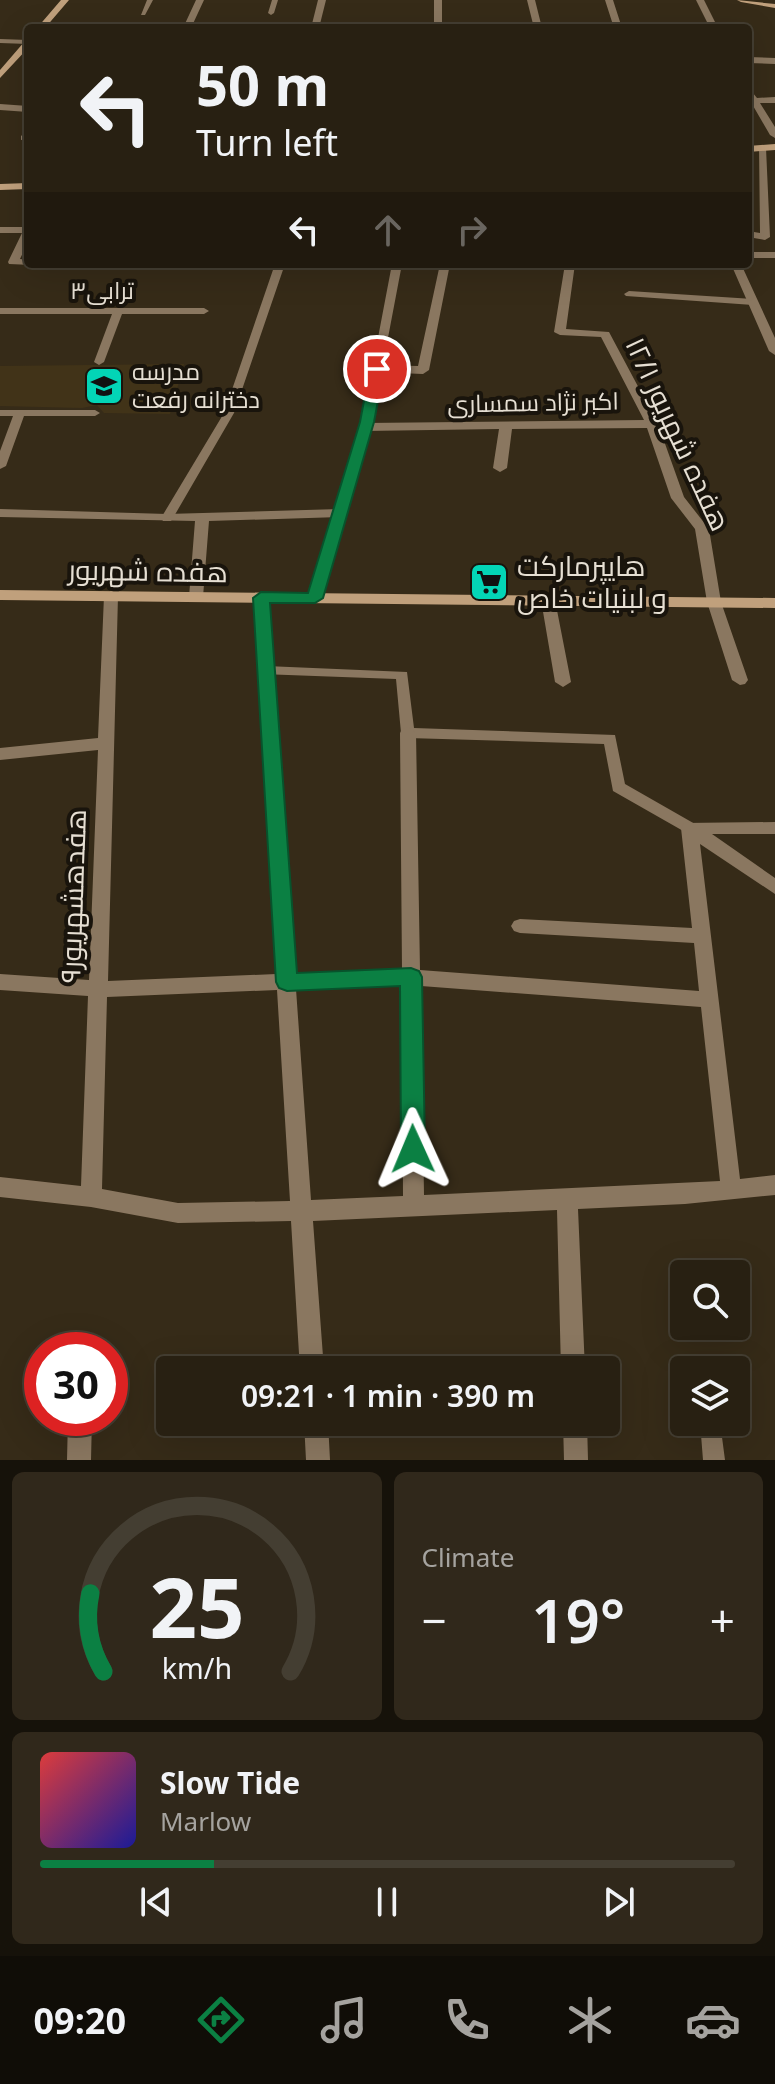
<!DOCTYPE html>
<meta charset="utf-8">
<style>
body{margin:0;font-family:"Noto Sans",Cairo,sans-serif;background:#30281b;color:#f1f3f6;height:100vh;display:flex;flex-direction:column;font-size:30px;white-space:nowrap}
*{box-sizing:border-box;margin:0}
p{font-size:26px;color:#a5a39f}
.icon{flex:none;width:44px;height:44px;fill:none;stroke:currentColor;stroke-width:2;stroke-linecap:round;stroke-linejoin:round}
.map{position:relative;height:1460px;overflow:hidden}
.panel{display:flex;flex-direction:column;gap:12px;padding:12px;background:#16120a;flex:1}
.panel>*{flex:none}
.guide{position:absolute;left:24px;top:24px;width:728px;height:244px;border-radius:8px;box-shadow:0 8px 32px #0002,0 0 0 2px #443e32;background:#282012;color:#f1f3f6;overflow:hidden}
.fabs{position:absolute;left:670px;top:1260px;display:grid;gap:16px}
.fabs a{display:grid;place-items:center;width:80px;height:80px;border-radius:8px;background:#282012;box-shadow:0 8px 32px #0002,0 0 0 2px #443e32;font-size:40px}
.speed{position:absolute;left:24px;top:1332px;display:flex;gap:16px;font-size:40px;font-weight:700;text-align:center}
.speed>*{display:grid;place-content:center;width:104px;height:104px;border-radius:50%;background:#282012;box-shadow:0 8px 32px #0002,0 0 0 2px #443e32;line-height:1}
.speed .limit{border:12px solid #d22;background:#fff;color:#111}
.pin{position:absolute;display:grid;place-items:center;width:68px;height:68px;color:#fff;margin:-34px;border:4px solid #fff;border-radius:50%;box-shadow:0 2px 8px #0007}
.me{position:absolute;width:88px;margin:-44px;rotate:359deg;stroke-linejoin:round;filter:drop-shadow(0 0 6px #0008)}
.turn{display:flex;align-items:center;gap:28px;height:168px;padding:0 40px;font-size:36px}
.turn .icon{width:104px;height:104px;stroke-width:2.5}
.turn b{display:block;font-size:56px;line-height:68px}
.lanes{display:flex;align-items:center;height:76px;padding:0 40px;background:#0003;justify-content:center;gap:40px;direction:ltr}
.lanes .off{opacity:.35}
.big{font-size:60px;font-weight:600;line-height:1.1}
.panel .widget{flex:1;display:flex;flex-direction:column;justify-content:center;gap:12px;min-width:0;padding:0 28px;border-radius:12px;background:#30281b}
.panel .dial{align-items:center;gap:0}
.dial svg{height:208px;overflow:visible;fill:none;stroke:#443e32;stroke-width:7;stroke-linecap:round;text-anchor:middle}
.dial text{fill:#f1f3f6;stroke:none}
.song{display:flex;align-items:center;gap:24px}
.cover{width:96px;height:96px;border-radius:12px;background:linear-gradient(135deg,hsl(0 70% 55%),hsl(240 70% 35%))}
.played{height:8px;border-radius:4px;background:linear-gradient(90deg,#0b8043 25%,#443e32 25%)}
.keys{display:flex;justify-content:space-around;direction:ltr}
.heat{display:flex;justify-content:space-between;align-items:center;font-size:44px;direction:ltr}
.panel .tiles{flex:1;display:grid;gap:12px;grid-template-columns:1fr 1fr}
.widget:last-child{grid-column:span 2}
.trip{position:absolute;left:156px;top:1356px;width:464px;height:80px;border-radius:8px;background:#282012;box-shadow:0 8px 32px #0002,0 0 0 2px #443e32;font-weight:600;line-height:80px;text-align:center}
.tab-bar{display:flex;height:128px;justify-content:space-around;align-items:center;background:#100d07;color:#a5a39f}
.tab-bar .icon{width:56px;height:56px}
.tab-bar .on{color:#0b8043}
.tab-bar b{font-size:36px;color:#f1f3f6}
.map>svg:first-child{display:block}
.built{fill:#413318}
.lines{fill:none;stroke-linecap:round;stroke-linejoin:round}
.lane{fill:#8a7760;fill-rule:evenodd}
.street{fill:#8a7760;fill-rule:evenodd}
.secondary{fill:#c0a07c;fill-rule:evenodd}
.route{fill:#0b8043;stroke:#07532c;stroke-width:2}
.labels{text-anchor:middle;stroke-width:8;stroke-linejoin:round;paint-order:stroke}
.far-street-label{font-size:24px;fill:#e6dfd3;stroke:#19140c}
.far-poi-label{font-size:24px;fill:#e6dfd3;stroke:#19140c;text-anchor:start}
.street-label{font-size:28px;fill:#e6dfd3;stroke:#19140c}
.poi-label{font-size:28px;fill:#e6dfd3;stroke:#19140c;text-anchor:start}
</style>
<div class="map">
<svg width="775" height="1460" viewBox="0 0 775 1460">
<rect width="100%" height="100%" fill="#362b18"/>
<path class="built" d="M 184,364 L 170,414 L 104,413 L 97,405 L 82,408 L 0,406 L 0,366 Z"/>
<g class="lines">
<path class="lane" d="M 147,0 L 153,0 L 145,15 L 141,15 Z
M 272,0 L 278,0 L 274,13 L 271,15 L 268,13 Z
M 759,146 L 766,148 L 770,237 L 765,240 L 748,237 L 748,231 L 760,233 Z
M 275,264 L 285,264 L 234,413 L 173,518 L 171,521 L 163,521 L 161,518 L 224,413 Z
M 392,264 L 402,264 L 372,422 L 321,598 L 315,602 L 309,598 L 362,422 Z
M 629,291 L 753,299 L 758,302 L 753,305 L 626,296 L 624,294 Z
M 0,308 L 204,308 L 209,311 L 204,314 L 122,314 L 104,362 L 99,365 L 94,362 L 112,314 L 0,314 Z
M 0,410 L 95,410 L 100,413 L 95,416 L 24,416 L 6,466 L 0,469 L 0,451 L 13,416 L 0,416 Z
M 266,666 L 407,672 L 414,728 L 615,735 L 625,784 L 695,824 L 697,828 L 695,832 L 685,832 L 613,791 L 604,744 L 408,738 L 401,733 L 396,679 L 261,674 L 259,671 L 261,668 Z
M 700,1422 L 720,1422 L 725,1460 L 703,1460 Z"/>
<path class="street" d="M 196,0 L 204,0 L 191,28 L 183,28 Z
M 318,0 L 326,0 L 319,28 L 311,28 Z
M 434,0 L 442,0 L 442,28 L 434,28 Z
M 527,0 L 535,0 L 542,28 L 534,28 Z
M 605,0 L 613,0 L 622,28 L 614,28 Z
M 696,0 L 704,0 L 718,28 L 710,28 Z
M 0,39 L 28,40 L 28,44 L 0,43 Z
M 748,57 L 775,58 L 775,64 L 748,63 Z
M 748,87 L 757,98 L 775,97 L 775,103 L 760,103 L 775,127 L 775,138 L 770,135 L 752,104 L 748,104 Z
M 0,104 L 28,106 L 28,112 L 0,110 Z
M 28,130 L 28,139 L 21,140 L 21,136 Z
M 0,227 L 28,227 L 28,242 L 20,259 L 28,260 L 28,264 L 32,265 L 9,264 L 8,262 L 22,233 L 0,233 Z
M 748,252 L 775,252 L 775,258 L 748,258 Z
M 440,264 L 450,264 L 429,370 L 423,374 L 373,372 L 371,369 L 377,365 L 418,366 Z
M 565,264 L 575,264 L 566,329 L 609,332 L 658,424 L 684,497 L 709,529 L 721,602 L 748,680 L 745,684 L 740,685 L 732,680 L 707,602 L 695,529 L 671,498 L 647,428 L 512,429 L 507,468 L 500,472 L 493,468 L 499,429 L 365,431 L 359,427 L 365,423 L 644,420 L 601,337 L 560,335 L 554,332 Z
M 731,264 L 741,264 L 775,338 L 775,355 L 769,351 Z
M 0,509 L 167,514 L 340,509 L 347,513 L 340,517 L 209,521 L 203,597 L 196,602 L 189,597 L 195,521 L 0,517 Z
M 111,591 L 118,596 L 108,981 L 276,974 L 254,598 L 261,593 L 268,598 L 295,974 L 402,970 L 400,733 L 402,729 L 408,727 L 416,733 L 420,970 L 699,991 L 694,943 L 520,933 L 514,931 L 511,926 L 514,921 L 520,919 L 692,928 L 681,828 L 684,823 L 775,822 L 775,834 L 712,834 L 775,878 L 775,894 L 700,844 L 740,1179 L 775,1175 L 775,1195 L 685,1204 L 578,1209 L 585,1370 L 561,1370 L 557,1210 L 313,1221 L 324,1370 L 300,1370 L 291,1221 L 178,1223 L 91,1207 L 0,1197 L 0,1177 L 81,1186 L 88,996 L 0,990 L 0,974 L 89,980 L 98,750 L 0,760 L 0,748 L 98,738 L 104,596 ZM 402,985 L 403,1196 L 311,1200 L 296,989 ZM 421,986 L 701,1007 L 720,1181 L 424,1195 ZM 277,990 L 290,1201 L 178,1203 L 102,1189 L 107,997 Z
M 548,595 L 555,600 L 571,682 L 563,687 L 555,682 L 541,600 Z
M 68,1418 L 92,1418 L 91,1460 L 67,1460 Z
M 304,1422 L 328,1422 L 330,1460 L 306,1460 Z
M 563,1422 L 587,1422 L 588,1460 L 564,1460 Z"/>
<path class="secondary" d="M 61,0 L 69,0 L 45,28 L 37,28 Z
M 737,0 L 775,4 L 775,8 L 741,2 Z
M 25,41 L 28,41 L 28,48 L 0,78 L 0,70 Z
M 775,144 L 775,150 L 748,152 L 748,146 Z
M 28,183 L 28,189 L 0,190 L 0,184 Z
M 0,590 L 775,598 L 775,608 L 0,600 Z"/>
</g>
<path class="route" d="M 377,365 L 384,369 L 374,422 L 323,598 L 315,603 L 270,603 L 297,973 L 411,968 L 419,971 L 422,977 L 425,1149 L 421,1156 L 413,1160 L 405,1156 L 401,1149 L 400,986 L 287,991 L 279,988 L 276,982 L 253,598 L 261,592 L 308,593 L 360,422 L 370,369 Z"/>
<defs>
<g id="school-square" transform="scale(2)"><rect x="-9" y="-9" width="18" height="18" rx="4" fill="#03d5b6" stroke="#19140c"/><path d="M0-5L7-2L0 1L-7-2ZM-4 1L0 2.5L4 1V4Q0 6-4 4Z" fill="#111"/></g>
<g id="supermarket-square" transform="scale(2)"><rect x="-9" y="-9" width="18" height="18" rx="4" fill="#03d5b6" stroke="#19140c"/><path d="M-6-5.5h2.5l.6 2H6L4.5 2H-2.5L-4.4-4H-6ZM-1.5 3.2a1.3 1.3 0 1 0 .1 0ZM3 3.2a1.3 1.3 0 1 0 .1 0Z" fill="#111"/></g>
</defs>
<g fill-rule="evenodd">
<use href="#school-square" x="104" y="386"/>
<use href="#supermarket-square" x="489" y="582"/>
</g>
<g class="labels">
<g class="far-street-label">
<text x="102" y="299">ترابی۳</text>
<text transform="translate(533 403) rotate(-1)" y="8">اکبر نژاد سمساری</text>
</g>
<g class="far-poi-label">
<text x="132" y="380">مدرسه<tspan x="132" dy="28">دخترانه رفعت</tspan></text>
</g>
<g class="street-label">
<text transform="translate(678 434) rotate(65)" y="10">هفده شهریور ۱۲/۱</text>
<text transform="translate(148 571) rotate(1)" y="10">هفده شهریور</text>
<text transform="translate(73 896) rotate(-88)" y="10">هفدهشهریور۹</text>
</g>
<g class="poi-label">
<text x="517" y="576">هایپرمارکت<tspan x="517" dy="32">و لبنیات خاص</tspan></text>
</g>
</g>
</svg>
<div class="fabs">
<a><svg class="icon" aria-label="search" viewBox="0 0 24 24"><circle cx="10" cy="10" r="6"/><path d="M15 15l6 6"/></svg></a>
<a><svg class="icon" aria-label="layers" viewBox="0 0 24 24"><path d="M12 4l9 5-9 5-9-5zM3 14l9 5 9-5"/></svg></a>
</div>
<div class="speed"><div class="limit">30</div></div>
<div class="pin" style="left:377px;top:369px;background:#d93025"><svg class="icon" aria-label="arrive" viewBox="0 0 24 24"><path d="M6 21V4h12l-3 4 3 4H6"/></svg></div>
<svg class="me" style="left:413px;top:1149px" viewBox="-20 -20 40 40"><path d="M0-17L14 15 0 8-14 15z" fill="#0b8043" stroke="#fff" stroke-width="4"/></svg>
<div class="trip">09:21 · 1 min · 390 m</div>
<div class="guide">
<div class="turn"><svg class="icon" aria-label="left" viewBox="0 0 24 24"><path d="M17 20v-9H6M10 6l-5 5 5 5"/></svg><div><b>50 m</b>Turn left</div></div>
<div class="lanes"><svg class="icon" aria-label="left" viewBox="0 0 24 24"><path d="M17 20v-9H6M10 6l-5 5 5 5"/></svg><svg class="icon off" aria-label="ahead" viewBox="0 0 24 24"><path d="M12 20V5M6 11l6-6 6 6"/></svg><svg class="icon off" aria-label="right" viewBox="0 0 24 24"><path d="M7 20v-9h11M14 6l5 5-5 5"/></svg></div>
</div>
</div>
<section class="panel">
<div class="tiles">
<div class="widget dial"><svg viewBox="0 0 100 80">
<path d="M14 69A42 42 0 1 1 86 69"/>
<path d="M14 69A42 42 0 0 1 9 39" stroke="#0b8043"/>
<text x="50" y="56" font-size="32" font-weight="700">25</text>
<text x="50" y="72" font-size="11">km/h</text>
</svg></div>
<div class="widget"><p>Climate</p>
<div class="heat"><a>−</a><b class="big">19°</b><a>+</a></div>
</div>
<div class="widget">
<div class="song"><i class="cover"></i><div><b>Slow Tide</b><p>Marlow</p></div></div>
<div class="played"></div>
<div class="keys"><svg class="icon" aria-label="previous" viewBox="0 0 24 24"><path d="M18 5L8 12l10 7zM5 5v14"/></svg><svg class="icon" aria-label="pause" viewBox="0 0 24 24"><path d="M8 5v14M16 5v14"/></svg><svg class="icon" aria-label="next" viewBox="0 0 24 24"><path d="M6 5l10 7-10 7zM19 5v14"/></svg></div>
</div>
</div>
</section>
<nav class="tab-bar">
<b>09:20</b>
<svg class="icon on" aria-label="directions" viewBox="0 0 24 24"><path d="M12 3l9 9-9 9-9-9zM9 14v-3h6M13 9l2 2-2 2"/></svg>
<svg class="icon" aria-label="music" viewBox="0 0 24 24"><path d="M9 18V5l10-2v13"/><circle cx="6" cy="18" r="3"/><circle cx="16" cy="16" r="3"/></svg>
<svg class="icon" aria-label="phone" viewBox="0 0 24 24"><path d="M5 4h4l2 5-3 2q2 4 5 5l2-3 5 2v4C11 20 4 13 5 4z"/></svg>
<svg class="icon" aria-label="climate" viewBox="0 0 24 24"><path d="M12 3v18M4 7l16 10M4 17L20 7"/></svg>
<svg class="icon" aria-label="car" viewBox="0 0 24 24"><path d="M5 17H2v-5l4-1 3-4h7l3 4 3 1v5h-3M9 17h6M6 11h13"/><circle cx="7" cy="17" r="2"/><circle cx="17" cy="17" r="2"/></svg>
</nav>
